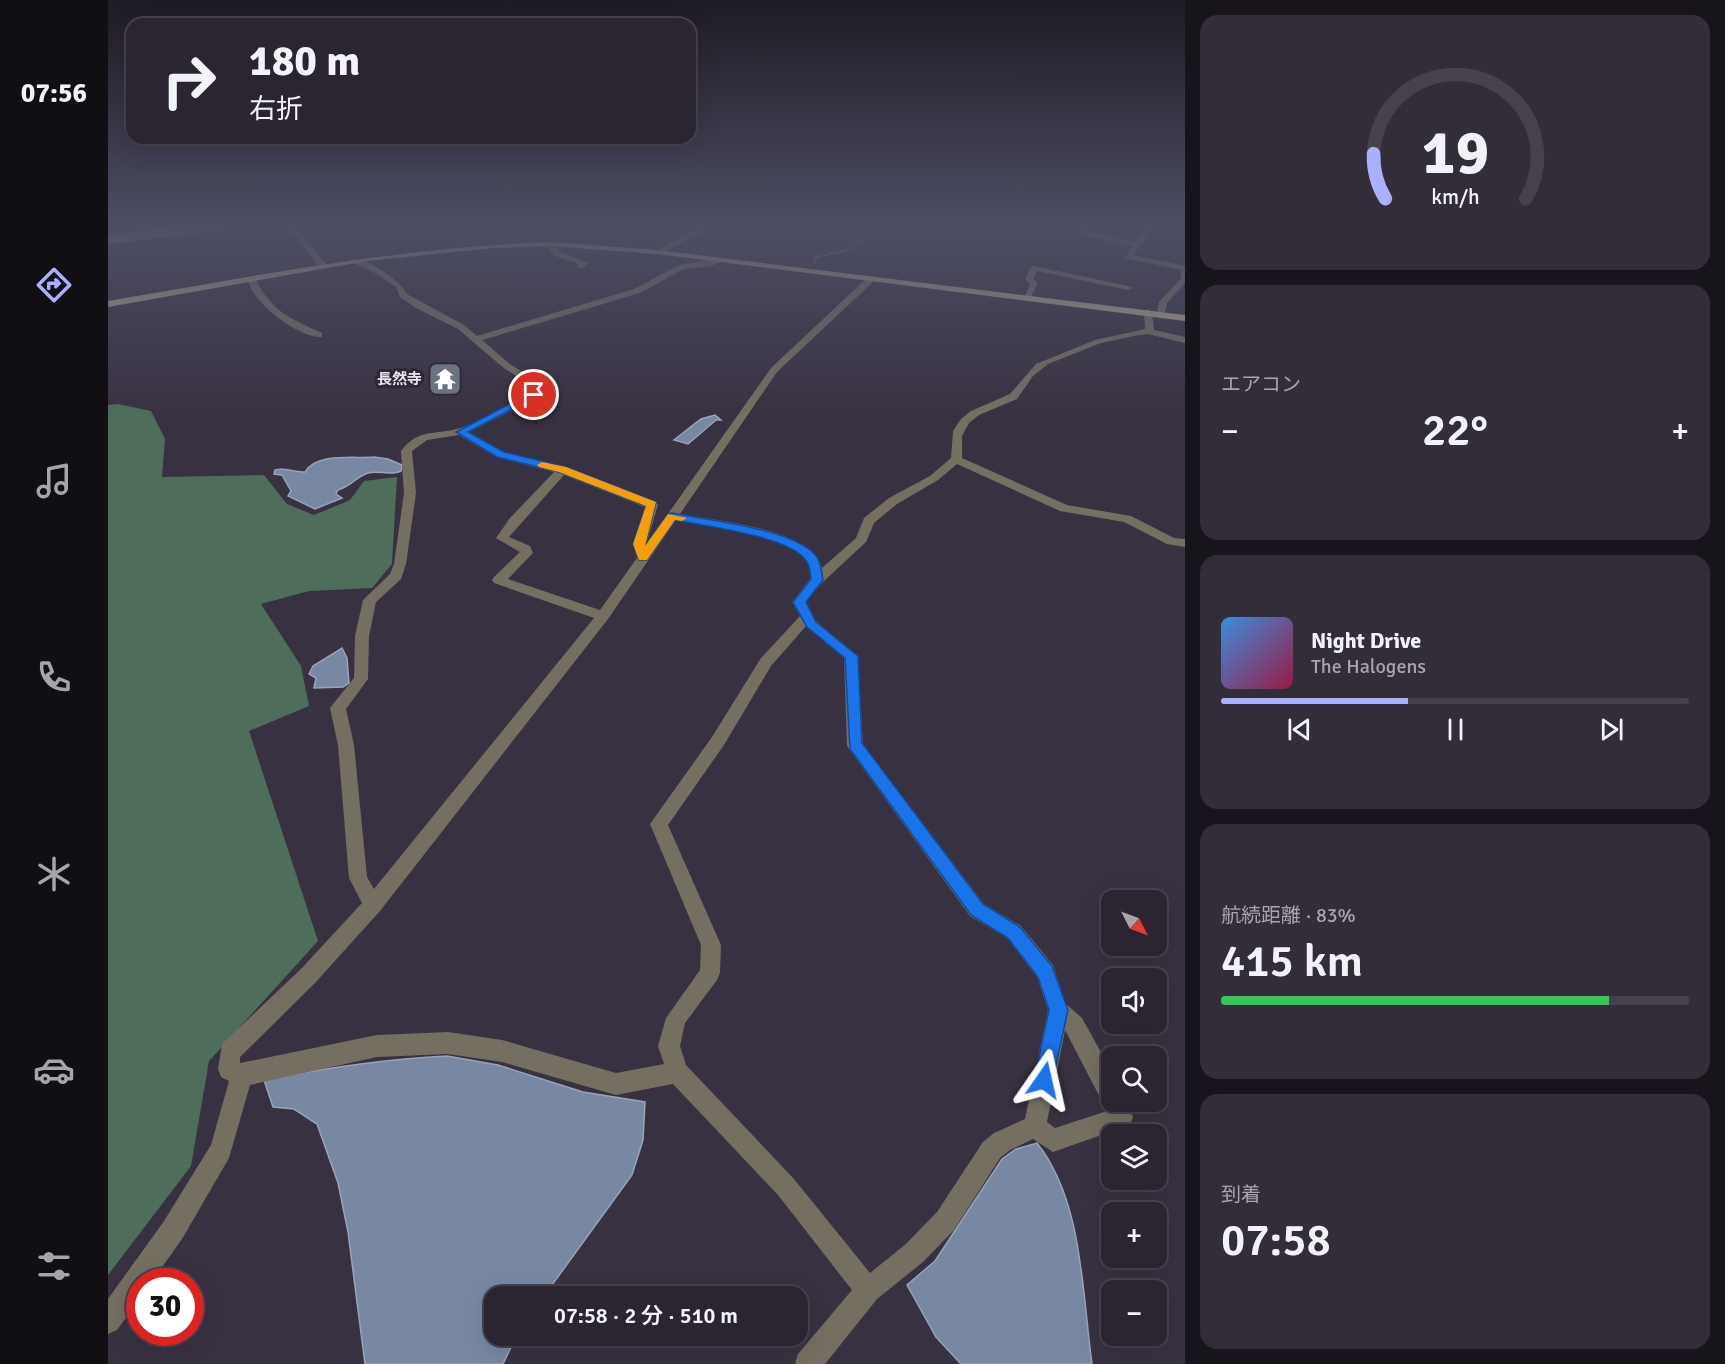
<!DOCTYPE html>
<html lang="ja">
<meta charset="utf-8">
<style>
body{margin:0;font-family:Signika,"Noto Sans JP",sans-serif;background:#322d39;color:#f1f3f6;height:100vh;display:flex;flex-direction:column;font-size:22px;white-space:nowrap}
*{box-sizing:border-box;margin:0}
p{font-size:20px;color:#a5a5ab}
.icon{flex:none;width:33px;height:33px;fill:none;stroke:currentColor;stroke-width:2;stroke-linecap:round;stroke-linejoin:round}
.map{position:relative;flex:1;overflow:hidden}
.sheet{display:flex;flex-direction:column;gap:15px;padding:15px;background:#17141b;width:540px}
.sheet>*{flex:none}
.guide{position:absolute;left:18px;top:18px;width:570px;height:126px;border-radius:18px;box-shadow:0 6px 24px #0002,0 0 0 2px #46424d;background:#2a2531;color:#f1f3f6;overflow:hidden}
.needle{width:39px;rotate:132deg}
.fabs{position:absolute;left:993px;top:890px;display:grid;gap:12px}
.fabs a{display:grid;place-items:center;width:66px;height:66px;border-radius:12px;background:#2a2531;box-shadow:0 6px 24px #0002,0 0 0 2px #46424d;font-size:30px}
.speed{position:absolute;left:18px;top:1268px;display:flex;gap:12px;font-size:30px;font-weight:700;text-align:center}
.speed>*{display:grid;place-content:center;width:78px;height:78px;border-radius:50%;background:#2a2531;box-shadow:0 6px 24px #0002,0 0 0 2px #46424d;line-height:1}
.speed .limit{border:9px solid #d22;background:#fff;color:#111}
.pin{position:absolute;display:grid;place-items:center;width:51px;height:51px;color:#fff;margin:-26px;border:3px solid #fff;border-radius:50%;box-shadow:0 2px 6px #0007}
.me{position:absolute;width:66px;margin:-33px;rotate:11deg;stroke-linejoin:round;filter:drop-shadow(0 0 4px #0008)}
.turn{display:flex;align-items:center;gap:21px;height:126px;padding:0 24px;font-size:27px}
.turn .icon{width:78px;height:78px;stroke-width:2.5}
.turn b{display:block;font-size:42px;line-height:51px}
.big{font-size:45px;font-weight:600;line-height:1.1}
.sheet .widget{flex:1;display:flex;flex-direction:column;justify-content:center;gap:9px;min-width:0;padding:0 21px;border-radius:18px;background:#322d39}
.sheet .dial{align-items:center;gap:0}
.dial svg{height:156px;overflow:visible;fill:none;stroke:#46424d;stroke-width:7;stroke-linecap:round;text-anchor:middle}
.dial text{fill:#f1f3f6;stroke:none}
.song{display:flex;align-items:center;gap:18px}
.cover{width:72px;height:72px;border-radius:9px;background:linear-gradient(135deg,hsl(210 70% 55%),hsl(340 70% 35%))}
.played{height:6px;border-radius:3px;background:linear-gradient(90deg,#aab0fb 40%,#46424d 40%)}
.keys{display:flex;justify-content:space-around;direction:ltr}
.heat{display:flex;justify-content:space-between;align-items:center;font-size:33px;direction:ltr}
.charge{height:9px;border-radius:4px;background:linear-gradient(90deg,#34c759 83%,#46424d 0)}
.trip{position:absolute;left:376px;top:1286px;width:324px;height:60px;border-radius:18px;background:#2a2531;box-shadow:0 6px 24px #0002,0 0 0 2px #46424d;font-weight:600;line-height:60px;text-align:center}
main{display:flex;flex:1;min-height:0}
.tabs{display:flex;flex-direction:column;width:108px;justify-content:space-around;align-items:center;background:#110f14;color:#a5a5ab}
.tabs .icon{width:42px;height:42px}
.tabs .current{color:#aab0fb}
.tabs b{font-size:27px;color:#f1f3f6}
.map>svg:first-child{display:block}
.forest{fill:#4e6d5b}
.water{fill:#7888a3;stroke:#99a3b9;stroke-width:1.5}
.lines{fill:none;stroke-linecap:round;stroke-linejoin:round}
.river{fill:#7888a3;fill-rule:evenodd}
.path{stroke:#8f8996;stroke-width:2;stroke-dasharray:2 1.5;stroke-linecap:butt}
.minor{fill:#756f62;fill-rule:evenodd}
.primary{fill:#b4a88e;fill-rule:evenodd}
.route{fill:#1a73e8;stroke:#114b97;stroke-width:1.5}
.slow{fill:#f59e0b}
.labels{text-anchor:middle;stroke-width:6;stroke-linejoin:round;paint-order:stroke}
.far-poi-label{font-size:15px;font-weight:bold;fill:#e7e3ed;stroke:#2e2736;text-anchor:end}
</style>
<main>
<nav class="tabs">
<b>07:56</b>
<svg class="icon current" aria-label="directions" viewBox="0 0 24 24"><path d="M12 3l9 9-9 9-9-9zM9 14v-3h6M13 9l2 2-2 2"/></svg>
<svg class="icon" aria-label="music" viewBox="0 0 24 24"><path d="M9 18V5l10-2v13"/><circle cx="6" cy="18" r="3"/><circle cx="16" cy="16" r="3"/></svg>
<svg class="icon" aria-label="phone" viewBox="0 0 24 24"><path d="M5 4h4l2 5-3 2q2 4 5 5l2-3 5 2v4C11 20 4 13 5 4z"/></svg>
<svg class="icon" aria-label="climate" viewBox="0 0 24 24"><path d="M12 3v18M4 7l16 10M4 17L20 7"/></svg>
<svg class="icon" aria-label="car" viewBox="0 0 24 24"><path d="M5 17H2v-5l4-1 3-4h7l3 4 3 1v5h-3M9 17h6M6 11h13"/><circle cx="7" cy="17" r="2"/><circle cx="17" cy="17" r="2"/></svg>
<svg class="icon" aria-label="filters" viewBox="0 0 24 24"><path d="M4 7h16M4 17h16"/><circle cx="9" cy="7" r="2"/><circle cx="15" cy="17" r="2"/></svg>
</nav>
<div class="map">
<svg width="1077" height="1364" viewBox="0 0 1077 1364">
<rect width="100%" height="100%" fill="#383141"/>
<path class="forest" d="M 10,404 L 43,411 L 57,439 L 54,477 L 156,475 L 179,504 L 206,515 L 242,500 L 256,481 L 289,477 L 284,564 L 264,588 L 201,591 L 153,604 L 193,666 L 201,706 L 141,731 L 210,941 L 101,1061 L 83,1166 L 0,1275 L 0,405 Z"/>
<path class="water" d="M 607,415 L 613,420 L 608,420 L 580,444 L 566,440 L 593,419 Z
M 266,457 L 280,459 L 294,465 L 293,471 C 283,476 271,470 260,473 C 248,477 242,487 230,490 L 228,494 L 234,498 L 207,509 L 180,496 L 183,491 L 174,475 L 166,474 L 167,470 C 178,467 186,473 197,472 C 208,452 247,459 266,457 Z
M 234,648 L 239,658 L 241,683 L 235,687 L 206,688 L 208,678 L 201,674 L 205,666 Z
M 339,1056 L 390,1065 L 475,1092 L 537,1102 L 535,1140 L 524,1175 L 436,1296 L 387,1296 L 387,1335 L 409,1335 L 395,1364 L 257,1364 L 240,1232 L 230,1183 L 209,1124 L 186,1109 L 165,1107 L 156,1080 C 217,1068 276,1059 339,1056 Z
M 929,1143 C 975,1201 974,1292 984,1364 L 853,1364 L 828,1337 L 799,1285 L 827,1261 L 894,1159 L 908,1149 Z"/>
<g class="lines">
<path class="river" d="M 74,225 L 125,225 L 117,230 L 0,244 L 0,234 Z"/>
<path class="path" d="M 839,225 L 862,228 L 873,225
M 707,263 L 708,257 L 739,250 L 762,230 L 778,225"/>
<path class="minor" d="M 0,225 L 16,225 L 0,229 Z
M 178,225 L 185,225 L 218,264 L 218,268 L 212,268 Z
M 598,225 L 607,225 L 552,254 L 545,252 Z
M 982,225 L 990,225 L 981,232 L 1027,242 L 1041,225 L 1048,225 L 1025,255 L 1077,266 L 1077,283 L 1059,303 L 1056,316 L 1049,314 L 1051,302 L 1073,278 L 1073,270 L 1017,258 L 1024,246 L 972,235 L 972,231 Z
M 439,242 L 445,242 L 451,251 L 480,263 L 475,268 L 469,268 L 470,264 L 445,255 Z
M 614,258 L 618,260 L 603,266 L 576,269 L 532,293 L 374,340 L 403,365 L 434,383 L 438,389 L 430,397 L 361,432 L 396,453 L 458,468 L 548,502 L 550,505 L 538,545 L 663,368 L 760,277 L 766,277 L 766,281 L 669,372 L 572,514 C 608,521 703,528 714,568 L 748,538 L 756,518 L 781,498 L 822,476 L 843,458 L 845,431 L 853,419 L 863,411 L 902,394 L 928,364 L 987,340 L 1037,329 L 1036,312 L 1040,309 L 1044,312 L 1046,330 L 1077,337 L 1077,343 L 1040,334 L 1031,335 L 993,343 L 940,364 L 925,376 L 909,399 L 871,415 L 861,423 L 854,436 L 854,458 L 959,505 L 1023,516 L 1066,538 L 1077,539 L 1077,547 L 1059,544 L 1016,522 L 952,511 L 849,464 L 830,480 L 789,504 L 766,523 L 758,542 L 714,583 L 698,602 L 708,621 L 750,656 L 755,744 L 876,904 L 913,926 L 945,965 L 958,1004 L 974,1018 L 1004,1072 L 1004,1101 L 1018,1101 L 1025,1117 L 1022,1125 L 945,1152 L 925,1139 L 902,1150 L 892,1158 L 846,1230 L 815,1262 L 769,1299 L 717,1364 L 687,1364 L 690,1354 L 744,1290 L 670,1195 L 565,1084 L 508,1095 L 394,1062 L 340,1054 L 269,1057 L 142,1085 L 121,1158 L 74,1239 L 44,1281 L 32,1281 L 32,1299 L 9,1330 L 0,1334 L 0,1299 L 56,1221 L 103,1145 L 121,1081 L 113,1077 L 110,1069 L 114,1044 L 193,969 L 254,903 L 241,878 L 230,745 L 222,708 L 246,678 L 247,636 L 255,600 L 282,574 L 286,564 L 296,493 L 293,451 C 311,427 328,436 352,428 C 370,422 414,400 428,388 L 397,369 L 350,329 L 308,308 L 292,297 L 288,287 L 267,273 L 242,261 C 255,254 293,281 299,294 L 356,325 L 369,336 L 526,289 L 571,265 ZM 351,435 L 388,457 L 446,472 L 402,518 L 388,538 L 412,552 L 386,577 L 384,580 L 386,583 L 486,618 L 266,889 L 259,877 L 246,745 L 238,709 L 260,679 L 261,636 L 268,602 L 293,579 L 298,564 L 308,493 L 304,451 L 319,440 ZM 456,475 L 537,507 L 525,544 L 529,558 L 492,610 L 400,579 L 425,553 L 422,546 L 401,537 ZM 568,520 C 600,527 674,534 696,558 C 702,563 702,572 702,579 L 684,602 L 692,616 L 653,658 L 604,737 L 542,824 L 593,945 L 592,970 L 558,1018 L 550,1046 L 556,1064 L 508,1073 L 394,1040 L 340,1032 L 269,1035 L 132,1063 L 132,1057 L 207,983 L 272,911 L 500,619 ZM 698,626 L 736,658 L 739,745 L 741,749 L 862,916 L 899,938 L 929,977 L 940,1010 L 917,1119 L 886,1133 L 875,1142 L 829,1212 L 798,1244 L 762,1273 L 686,1179 L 578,1065 L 572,1046 L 577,1023 L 609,980 L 612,973 L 613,945 L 560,825 L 616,745 L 663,666 ZM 957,1030 L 999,1111 L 947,1128 L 939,1122 Z
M 926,266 L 1020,286 L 1024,288 L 1020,290 L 929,271 L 925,279 L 930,283 L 922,299 L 916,299 L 922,284 L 917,280 L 922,268 Z
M 140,277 L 146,277 C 165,312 179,317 214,333 L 214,337 C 192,339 140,301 140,277 Z"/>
<path class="primary" d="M 442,242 L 549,250 L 1077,315 L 1077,321 L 549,254 L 442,246 L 385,248 L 259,261 L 0,307 L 0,301 C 147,276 293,247 442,242 Z"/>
</g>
<linearGradient id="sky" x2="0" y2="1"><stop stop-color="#1f1b24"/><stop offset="0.54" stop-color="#4d4e65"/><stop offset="1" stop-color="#4d4e65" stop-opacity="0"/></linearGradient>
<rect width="1077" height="416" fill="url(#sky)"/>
<path class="route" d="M 423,393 L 431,395 L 360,432 L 396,452 L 458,467 L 548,502 L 537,546 L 560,514 L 564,513 C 599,520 676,528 703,551 C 713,558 713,569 715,580 L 698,602 L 708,622 L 750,656 L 754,743 L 875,904 L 912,927 L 944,966 L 960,1010 L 943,1087 L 936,1090 L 929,1087 L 926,1080 L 941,1010 L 930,977 L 900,938 L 863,915 L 742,749 L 737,658 L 699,627 L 685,602 L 703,579 C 702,571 702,564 696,558 C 677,536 597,526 567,520 L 539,560 L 531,560 L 525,544 L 538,506 L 451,472 L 389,457 L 348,432 Z"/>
<path class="slow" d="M 434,462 L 458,467 L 548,502 L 537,546 L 560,514 L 579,518 L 574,521 L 567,520 L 539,560 L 531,560 L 525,544 L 538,506 L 451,472 L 431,467 L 429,465 Z"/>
<defs>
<g id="temple-square" transform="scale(1.725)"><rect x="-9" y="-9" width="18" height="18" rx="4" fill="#6b7280" stroke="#2e2736"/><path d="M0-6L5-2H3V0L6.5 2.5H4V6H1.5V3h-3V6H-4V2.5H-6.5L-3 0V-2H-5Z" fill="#fff"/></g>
</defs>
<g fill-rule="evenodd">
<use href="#temple-square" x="337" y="379"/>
</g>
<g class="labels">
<g class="far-poi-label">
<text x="314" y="384">長然寺</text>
</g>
</g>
</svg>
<div class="fabs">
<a><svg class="needle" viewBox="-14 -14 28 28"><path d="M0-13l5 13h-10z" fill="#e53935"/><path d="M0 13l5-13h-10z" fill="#a5a5ab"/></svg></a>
<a><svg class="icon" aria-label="sound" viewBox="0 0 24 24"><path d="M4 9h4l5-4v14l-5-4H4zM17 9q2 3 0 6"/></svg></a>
<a><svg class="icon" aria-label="search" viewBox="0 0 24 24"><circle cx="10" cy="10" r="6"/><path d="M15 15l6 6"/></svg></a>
<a><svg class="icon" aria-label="layers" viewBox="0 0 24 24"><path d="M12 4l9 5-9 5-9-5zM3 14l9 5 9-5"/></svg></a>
<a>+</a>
<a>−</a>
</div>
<div class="speed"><div class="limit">30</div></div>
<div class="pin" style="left:426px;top:395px;background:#d93025"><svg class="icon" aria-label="arrive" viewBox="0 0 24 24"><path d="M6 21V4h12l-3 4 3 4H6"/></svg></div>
<svg class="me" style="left:936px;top:1080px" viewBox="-20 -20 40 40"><path d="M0-17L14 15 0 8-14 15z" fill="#1a73e8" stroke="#fff" stroke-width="4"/></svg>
<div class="trip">07:58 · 2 分 · 510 m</div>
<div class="guide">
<div class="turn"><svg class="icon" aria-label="right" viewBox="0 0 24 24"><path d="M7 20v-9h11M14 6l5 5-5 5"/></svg><div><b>180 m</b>右折</div></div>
</div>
</div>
<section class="sheet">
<div class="widget dial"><svg viewBox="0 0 100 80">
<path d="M14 69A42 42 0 1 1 86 69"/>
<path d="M14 69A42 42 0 0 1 8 46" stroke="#aab0fb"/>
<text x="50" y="56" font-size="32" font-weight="700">19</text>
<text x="50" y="72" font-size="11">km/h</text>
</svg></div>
<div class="widget"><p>エアコン</p>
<div class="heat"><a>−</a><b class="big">22°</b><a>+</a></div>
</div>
<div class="widget">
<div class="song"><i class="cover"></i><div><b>Night Drive</b><p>The Halogens</p></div></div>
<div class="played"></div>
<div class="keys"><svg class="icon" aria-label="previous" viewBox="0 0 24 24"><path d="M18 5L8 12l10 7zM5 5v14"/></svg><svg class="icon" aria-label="pause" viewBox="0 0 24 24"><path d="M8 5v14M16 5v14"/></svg><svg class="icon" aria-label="next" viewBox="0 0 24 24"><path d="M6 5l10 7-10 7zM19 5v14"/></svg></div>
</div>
<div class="widget"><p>航続距離 · 83%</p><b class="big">415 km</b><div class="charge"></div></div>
<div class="widget"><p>到着</p><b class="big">07:58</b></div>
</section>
</main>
